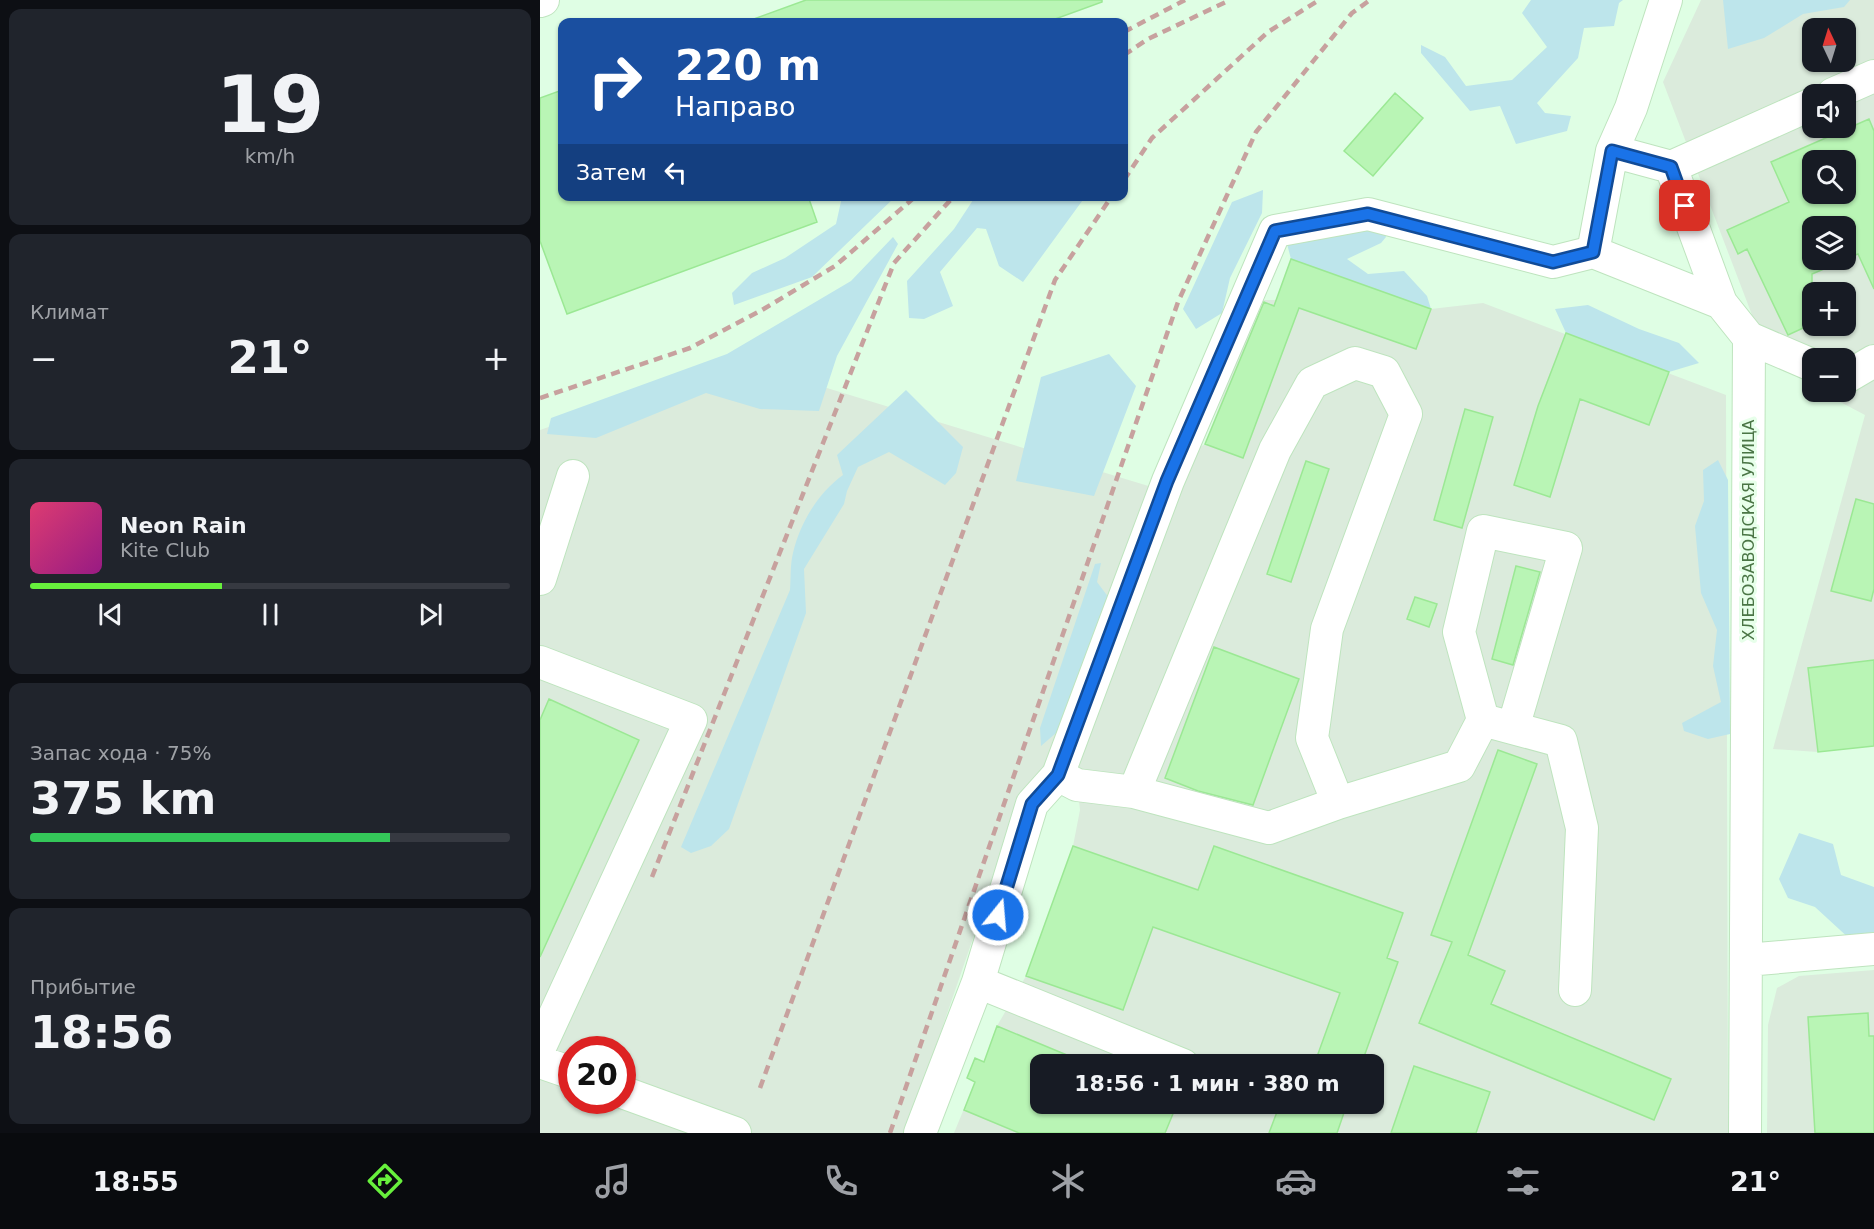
<!DOCTYPE html>
<html lang="ru">
<meta charset="utf-8">
<style>
body{margin:0;font-family:"DejaVu Sans",sans-serif;background:#20242c;color:#f1f3f6;height:100vh;display:flex;flex-direction:column;font-size:22px;white-space:nowrap}
*{box-sizing:border-box;margin:0}
p{font-size:20px;color:#9ea1a6}
.icon{flex:none;width:33px;height:33px;fill:none;stroke:currentColor;stroke-width:2;stroke-linecap:round;stroke-linejoin:round}
.map{position:relative;flex:1;overflow:hidden}
.sheet{display:flex;flex-direction:column;gap:9px;padding:9px;background:#0d0f14;width:540px}
.sheet>*{flex:none}
.banner{position:absolute;left:18px;top:18px;width:570px;height:183px;border-radius:12px;box-shadow:0 2px 4px #0004;background:#1a4fa0;color:#fff;overflow:hidden}
.needle{width:39px;rotate:356deg}
.controls{position:absolute;left:1262px;top:18px;display:grid;gap:12px}
.controls a{display:grid;place-items:center;width:54px;height:54px;border-radius:12px;background:#171b24;box-shadow:0 2px 4px #0004;font-size:30px}
.speed{position:absolute;left:18px;top:1036px;display:flex;gap:12px;font-size:30px;font-weight:700;text-align:center}
.speed>*{display:grid;place-content:center;width:78px;height:78px;border-radius:50%;background:#171b24;box-shadow:0 2px 4px #0004;line-height:1}
.speed .limit{border:9px solid #d22;background:#fff;color:#111}
.pin{position:absolute;display:grid;place-items:center;width:51px;height:51px;color:#fff;margin:-26px;border-radius:12px;box-shadow:0 3px 9px #0006}
.me{position:absolute;width:66px;margin:-33px;rotate:17deg;stroke-linejoin:round;filter:drop-shadow(0 0 4px #0008)}
.turn{display:flex;align-items:center;gap:21px;height:126px;padding:0 18px;font-size:27px}
.turn .icon{width:78px;height:78px;stroke-width:2.5}
.turn b{display:block;font-size:42px;line-height:51px}
.then{display:flex;align-items:center;height:57px;padding:0 18px;background:#0003;gap:12px;font-size:22px}
.big{font-size:45px;font-weight:600;line-height:1.1}
.sheet .widget{flex:1;display:flex;flex-direction:column;justify-content:center;gap:9px;min-width:0;padding:0 21px;border-radius:12px;background:#20242c}
.sheet .dial{align-items:center;gap:0}
.dial b{font-size:78px;line-height:1}
.song{display:flex;align-items:center;gap:18px}
.cover{width:72px;height:72px;border-radius:9px;background:linear-gradient(135deg,hsl(340 70% 55%),hsl(310 70% 35%))}
.played{height:6px;border-radius:3px;background:linear-gradient(90deg,#67f03c 40%,#363941 40%)}
.keys{display:flex;justify-content:space-around;direction:ltr}
.heat{display:flex;justify-content:space-between;align-items:center;font-size:33px;direction:ltr}
.charge{height:9px;border-radius:4px;background:linear-gradient(90deg,#34c759 75%,#363941 0)}
.trip{position:absolute;left:490px;top:1054px;width:354px;height:60px;border-radius:12px;background:#171b24;box-shadow:0 2px 4px #0004;font-weight:600;line-height:60px;text-align:center}
.tabs{display:flex;height:96px;justify-content:space-around;align-items:center;background:#090b0e;color:#9ea1a6}
.tabs .icon{width:42px;height:42px}
.tabs .active{color:#67f03c}
.tabs b{font-size:27px;color:#f1f3f6}
main{display:flex;flex:1;min-height:0}
.map>svg:first-child{display:block}
.industrial{fill:#dbebdc;fill-rule:evenodd}
.green{fill:#bde5eb}
.building{fill:#b9f5b5;stroke:#9be894;stroke-width:1.5;fill-rule:evenodd}
.lines{fill:none;stroke-linecap:round;stroke-linejoin:round}
.minor-casing{stroke:#bee4be;stroke-width:34}
.minor{stroke:#fff;stroke-width:32}
.rail{stroke:#c7a19e;stroke-width:4.5;stroke-dasharray:9 6;stroke-linecap:butt}
.route-casing{stroke:#114b97;stroke-width:15}
.route{stroke:#1a73e8;stroke-width:10}
.labels{text-anchor:middle;stroke-width:6;stroke-linejoin:round;paint-order:stroke}
.street-label{font-size:16px;fill:#4a7545;stroke:#e7ffea}
</style>
<main>
<section class="sheet">
<div class="widget dial"><b>19</b><p>km/h</p></div>
<div class="widget"><p>Климат</p>
<div class="heat"><a>−</a><b class="big">21°</b><a>+</a></div>
</div>
<div class="widget">
<div class="song"><i class="cover"></i><div><b>Neon Rain</b><p>Kite Club</p></div></div>
<div class="played"></div>
<div class="keys"><svg class="icon" aria-label="previous" viewBox="0 0 24 24"><path d="M18 5L8 12l10 7zM5 5v14"/></svg><svg class="icon" aria-label="pause" viewBox="0 0 24 24"><path d="M8 5v14M16 5v14"/></svg><svg class="icon" aria-label="next" viewBox="0 0 24 24"><path d="M6 5l10 7-10 7zM19 5v14"/></svg></div>
</div>
<div class="widget"><p>Запас хода · 75%</p><b class="big">375 km</b><div class="charge"></div></div>
<div class="widget"><p>Прибытие</p><b class="big">18:56</b></div>
</section>
<div class="map">
<svg width="1334" height="1133" viewBox="0 0 1334 1133">
<rect width="100%" height="100%" fill="#dffee4"/>
<path class="industrial" d="M 1161,0 L 1334,0 L 1334,746 L 1278,752 L 1233,749 L 1325,415 L 1287,395 L 1288,392 L 1305,392 L 1305,358 L 1291,358 L 1217,328 L 1123,82 ZM 1272,28 L 1305,28 L 1305,62 L 1272,62 ZM 1272,94 L 1305,94 L 1305,128 L 1272,128 ZM 1272,160 L 1305,160 L 1305,194 L 1272,194 ZM 1272,226 L 1305,226 L 1305,260 L 1272,260 ZM 1272,292 L 1305,292 L 1305,326 L 1272,326 Z
M 751,259 L 891,309 L 943,303 L 1186,395 L 1188,1133 L 414,1133 L 435,1082 L 427,1078 L 435,1058 L 444,1062 L 457,1026 L 486,976 L 533,846 L 540,810 L 535,766 L 654,451 L 665,444 L 719,300 L 736,300 ZM 501,1065 L 834,1065 L 834,1104 L 501,1104 Z
M 198,361 L 615,488 L 508,772 L 481,799 L 366,1133 L 0,1133 L 0,430 ZM 32,1050 L 82,1050 L 82,1101 L 32,1101 Z
M 1334,970 L 1334,1133 L 1227,1133 L 1228,1025 L 1237,988 L 1259,976 Z"/>
<path class="green" d="M 991,0 L 1083,0 L 1079,3 L 1074,26 L 1044,28 L 1038,58 L 997,103 L 1005,113 L 1031,116 L 1027,131 L 976,144 L 960,106 L 930,111 L 881,53 L 881,45 L 905,57 L 926,86 L 972,80 L 1007,47 L 982,13 Z
M 1183,0 L 1310,0 L 1304,7 L 1263,14 L 1224,38 L 1188,49 Z
M 723,190 L 722,213 L 690,278 L 682,313 L 656,329 L 643,309 L 692,202 Z
M 302,197 L 355,197 L 272,277 L 194,305 L 192,293 L 212,273 L 245,258 L 296,224 Z
M 435,197 L 545,197 L 483,282 L 459,266 L 446,229 L 437,228 L 400,272 L 413,306 L 384,319 L 369,318 L 367,281 L 414,229 Z
M 843,227 L 846,237 L 841,243 L 807,259 L 828,274 L 864,271 L 887,296 L 891,309 L 751,259 L 747,244 Z
M 353,237 L 358,244 L 297,356 L 279,411 L 220,409 L 166,393 L 56,438 L 7,434 L 11,418 L 187,354 L 311,281 Z
M 1048,305 L 1099,329 L 1139,343 L 1159,363 L 1129,372 L 1026,333 L 1015,309 Z
M 569,354 L 596,386 L 554,496 L 476,481 L 501,377 Z
M 366,390 L 423,447 L 416,473 L 405,485 L 349,452 L 318,467 L 307,491 L 304,504 L 264,569 L 266,613 L 189,829 L 171,846 L 151,853 L 141,847 L 250,590 C 251,578 250,565 253,553 C 260,523 278,493 303,475 L 297,455 Z
M 1178,460 L 1188,480 L 1190,734 L 1168,739 L 1144,731 L 1142,723 L 1181,702 L 1173,666 L 1177,630 L 1161,593 L 1155,526 L 1164,501 L 1163,470 Z
M 561,563 L 557,582 L 569,598 L 546,676 L 516,733 L 501,746 L 500,728 L 555,564 Z
M 1259,833 L 1293,844 L 1301,875 L 1334,887 L 1334,939 L 1312,941 L 1275,907 L 1248,898 L 1239,879 Z"/>
<path class="building" d="M 266,0 L 562,0 L 562,2 L 507,22 L 211,22 L 211,20 Z
M 22,90 L 22,196 L 268,196 L 277,222 L 27,314 L 0,241 L 0,98 Z
M 855,93 L 883,118 L 833,176 L 804,151 Z
M 1329,119 L 1334,131 L 1334,289 L 1318,254 L 1305,259 L 1305,226 L 1272,226 L 1272,260 L 1305,260 L 1272,274 L 1272,324 L 1248,335 L 1207,249 L 1198,254 L 1187,230 L 1249,202 L 1231,162 ZM 1272,160 L 1305,160 L 1305,194 L 1272,194 Z
M 751,259 L 891,309 L 876,349 L 759,308 L 703,458 L 665,444 L 724,302 L 734,306 Z
M 1026,333 L 1129,372 L 1109,425 L 1040,399 L 1010,497 L 974,485 L 998,406 Z
M 925,409 L 953,417 L 922,528 L 894,520 Z
M 766,461 L 789,469 L 751,582 L 727,574 Z
M 1316,499 L 1334,504 L 1334,589 L 1331,601 L 1291,591 Z
M 976,566 L 1000,572 L 973,665 L 952,659 Z
M 875,597 L 897,604 L 889,627 L 867,619 Z
M 674,647 L 759,679 L 713,805 L 658,791 L 625,778 Z
M 1334,660 L 1334,746 L 1278,752 L 1268,668 Z
M 9,699 L 99,740 L 0,957 L 0,720 Z
M 958,750 L 997,764 L 928,955 L 965,971 L 951,1004 L 1131,1079 L 1114,1120 L 879,1023 L 912,942 L 891,935 Z
M 533,846 L 658,890 L 674,846 L 863,913 L 847,958 L 858,962 L 821,1065 L 774,1065 L 800,993 L 613,927 L 583,1010 L 486,976 Z
M 1328,1013 L 1329,1036 L 1334,1036 L 1334,1133 L 1275,1133 L 1268,1017 Z
M 457,1026 L 551,1065 L 501,1065 L 501,1104 L 637,1104 L 625,1133 L 479,1133 L 424,1110 L 435,1082 L 427,1078 L 435,1058 L 444,1062 Z
M 874,1066 L 950,1092 L 936,1133 L 851,1133 Z
M 740,1104 L 807,1104 L 797,1133 L 729,1133 Z"/>
<g class="lines">
<g class="minor-casing">
<path id="minor" d="M 1126,0 L 1091,108 L 1072,151 L 1131,167 L 1181,303 L 1209,338 L 1205,1133
M 0,1 L 3,0
M 1293,94 L 1334,76
M 1072,151 L 1053,252 L 1181,303
M 1131,167 L 1272,104
M 1209,338 L 1272,365
M 1305,378 L 1334,361
M 0,579 L 33,476
M 0,662 L 151,720 L 0,1047
M 943,720 L 919,632 L 943,531 L 1026,548 L 973,728
M 518,775 L 537,785 L 594,792 L 729,828 L 798,803 L 919,766 L 943,720 L 1021,741 L 1042,828 L 1035,990
M 594,792 L 735,450 L 772,383 L 815,363 L 844,372 L 866,414 L 787,629 L 772,738 L 798,803
M 1206,960 L 1334,949
M 438,982 L 643,1065
M 0,1062 L 32,1073
M 82,1092 L 195,1133
M 380,1133 L 438,982 L 492,804 L 518,775 L 628,481 L 735,231 L 828,214 L 1013,262 L 1053,252"/>
</g>
<use href="#minor" class="minor"/>
<path class="rail" d="M 584,32 L 645,0
M 584,55 L 608,39 L 690,0
M 584,180 L 612,138 L 728,32 L 779,0
M 0,398 L 150,348 L 222,310 L 295,266 L 376,196
M 112,877 L 354,263 L 414,196
M 220,1088 L 515,280 L 572,196
M 350,1133 L 638,302 L 716,132 L 812,13 L 830,0"/>
</g>
<g class="lines">
<g class="route-casing">
<path id="route" d="M 458,915 L 492,804 L 518,775 L 627,481 L 735,231 L 828,214 L 1013,262 L 1053,252 L 1072,151 L 1131,167 L 1145,206"/>
</g>
<use href="#route" class="route"/>
</g>
<g class="labels">
<g class="street-label">
<text transform="translate(1208 530) rotate(-90)" y="6">ХЛЕБОЗАВОДСКАЯ УЛИЦА</text>
</g>
</g>
</svg>
<div class="controls">
<a><svg class="needle" viewBox="-14 -14 28 28"><path d="M0-13l5 13h-10z" fill="#e53935"/><path d="M0 13l5-13h-10z" fill="#9ea1a6"/></svg></a>
<a><svg class="icon" aria-label="sound" viewBox="0 0 24 24"><path d="M4 9h4l5-4v14l-5-4H4zM17 9q2 3 0 6"/></svg></a>
<a><svg class="icon" aria-label="search" viewBox="0 0 24 24"><circle cx="10" cy="10" r="6"/><path d="M15 15l6 6"/></svg></a>
<a><svg class="icon" aria-label="layers" viewBox="0 0 24 24"><path d="M12 4l9 5-9 5-9-5zM3 14l9 5 9-5"/></svg></a>
<a>+</a>
<a>−</a>
</div>
<div class="speed"><div class="limit">20</div></div>
<div class="pin" style="left:1145px;top:206px;background:#d93025"><svg class="icon" aria-label="arrive" viewBox="0 0 24 24"><path d="M6 21V4h12l-3 4 3 4H6"/></svg></div>
<svg class="me" style="left:458px;top:915px" viewBox="-20 -20 40 40"><circle r="17" fill="#1a73e8" stroke="#fff" stroke-width="3"/><path d="M0-11L8 9 0 5-8 9z" fill="#fff"/></svg>
<div class="trip">18:56 · 1 мин · 380 m</div>
<div class="banner">
<div class="turn"><svg class="icon" aria-label="right" viewBox="0 0 24 24"><path d="M7 20v-9h11M14 6l5 5-5 5"/></svg><div><b>220 m</b>Направо</div></div>
<div class="then">Затем<svg class="icon" aria-label="left" viewBox="0 0 24 24"><path d="M17 20v-9H6M10 6l-5 5 5 5"/></svg></div>
</div>
</div>
</main>
<nav class="tabs">
<b>18:55</b>
<svg class="icon active" aria-label="directions" viewBox="0 0 24 24"><path d="M12 3l9 9-9 9-9-9zM9 14v-3h6M13 9l2 2-2 2"/></svg>
<svg class="icon" aria-label="music" viewBox="0 0 24 24"><path d="M9 18V5l10-2v13"/><circle cx="6" cy="18" r="3"/><circle cx="16" cy="16" r="3"/></svg>
<svg class="icon" aria-label="phone" viewBox="0 0 24 24"><path d="M5 4h4l2 5-3 2q2 4 5 5l2-3 5 2v4C11 20 4 13 5 4z"/></svg>
<svg class="icon" aria-label="climate" viewBox="0 0 24 24"><path d="M12 3v18M4 7l16 10M4 17L20 7"/></svg>
<svg class="icon" aria-label="car" viewBox="0 0 24 24"><path d="M5 17H2v-5l4-1 3-4h7l3 4 3 1v5h-3M9 17h6M6 11h13"/><circle cx="7" cy="17" r="2"/><circle cx="17" cy="17" r="2"/></svg>
<svg class="icon" aria-label="filters" viewBox="0 0 24 24"><path d="M4 7h16M4 17h16"/><circle cx="9" cy="7" r="2"/><circle cx="15" cy="17" r="2"/></svg>
<b>21°</b>
</nav>
